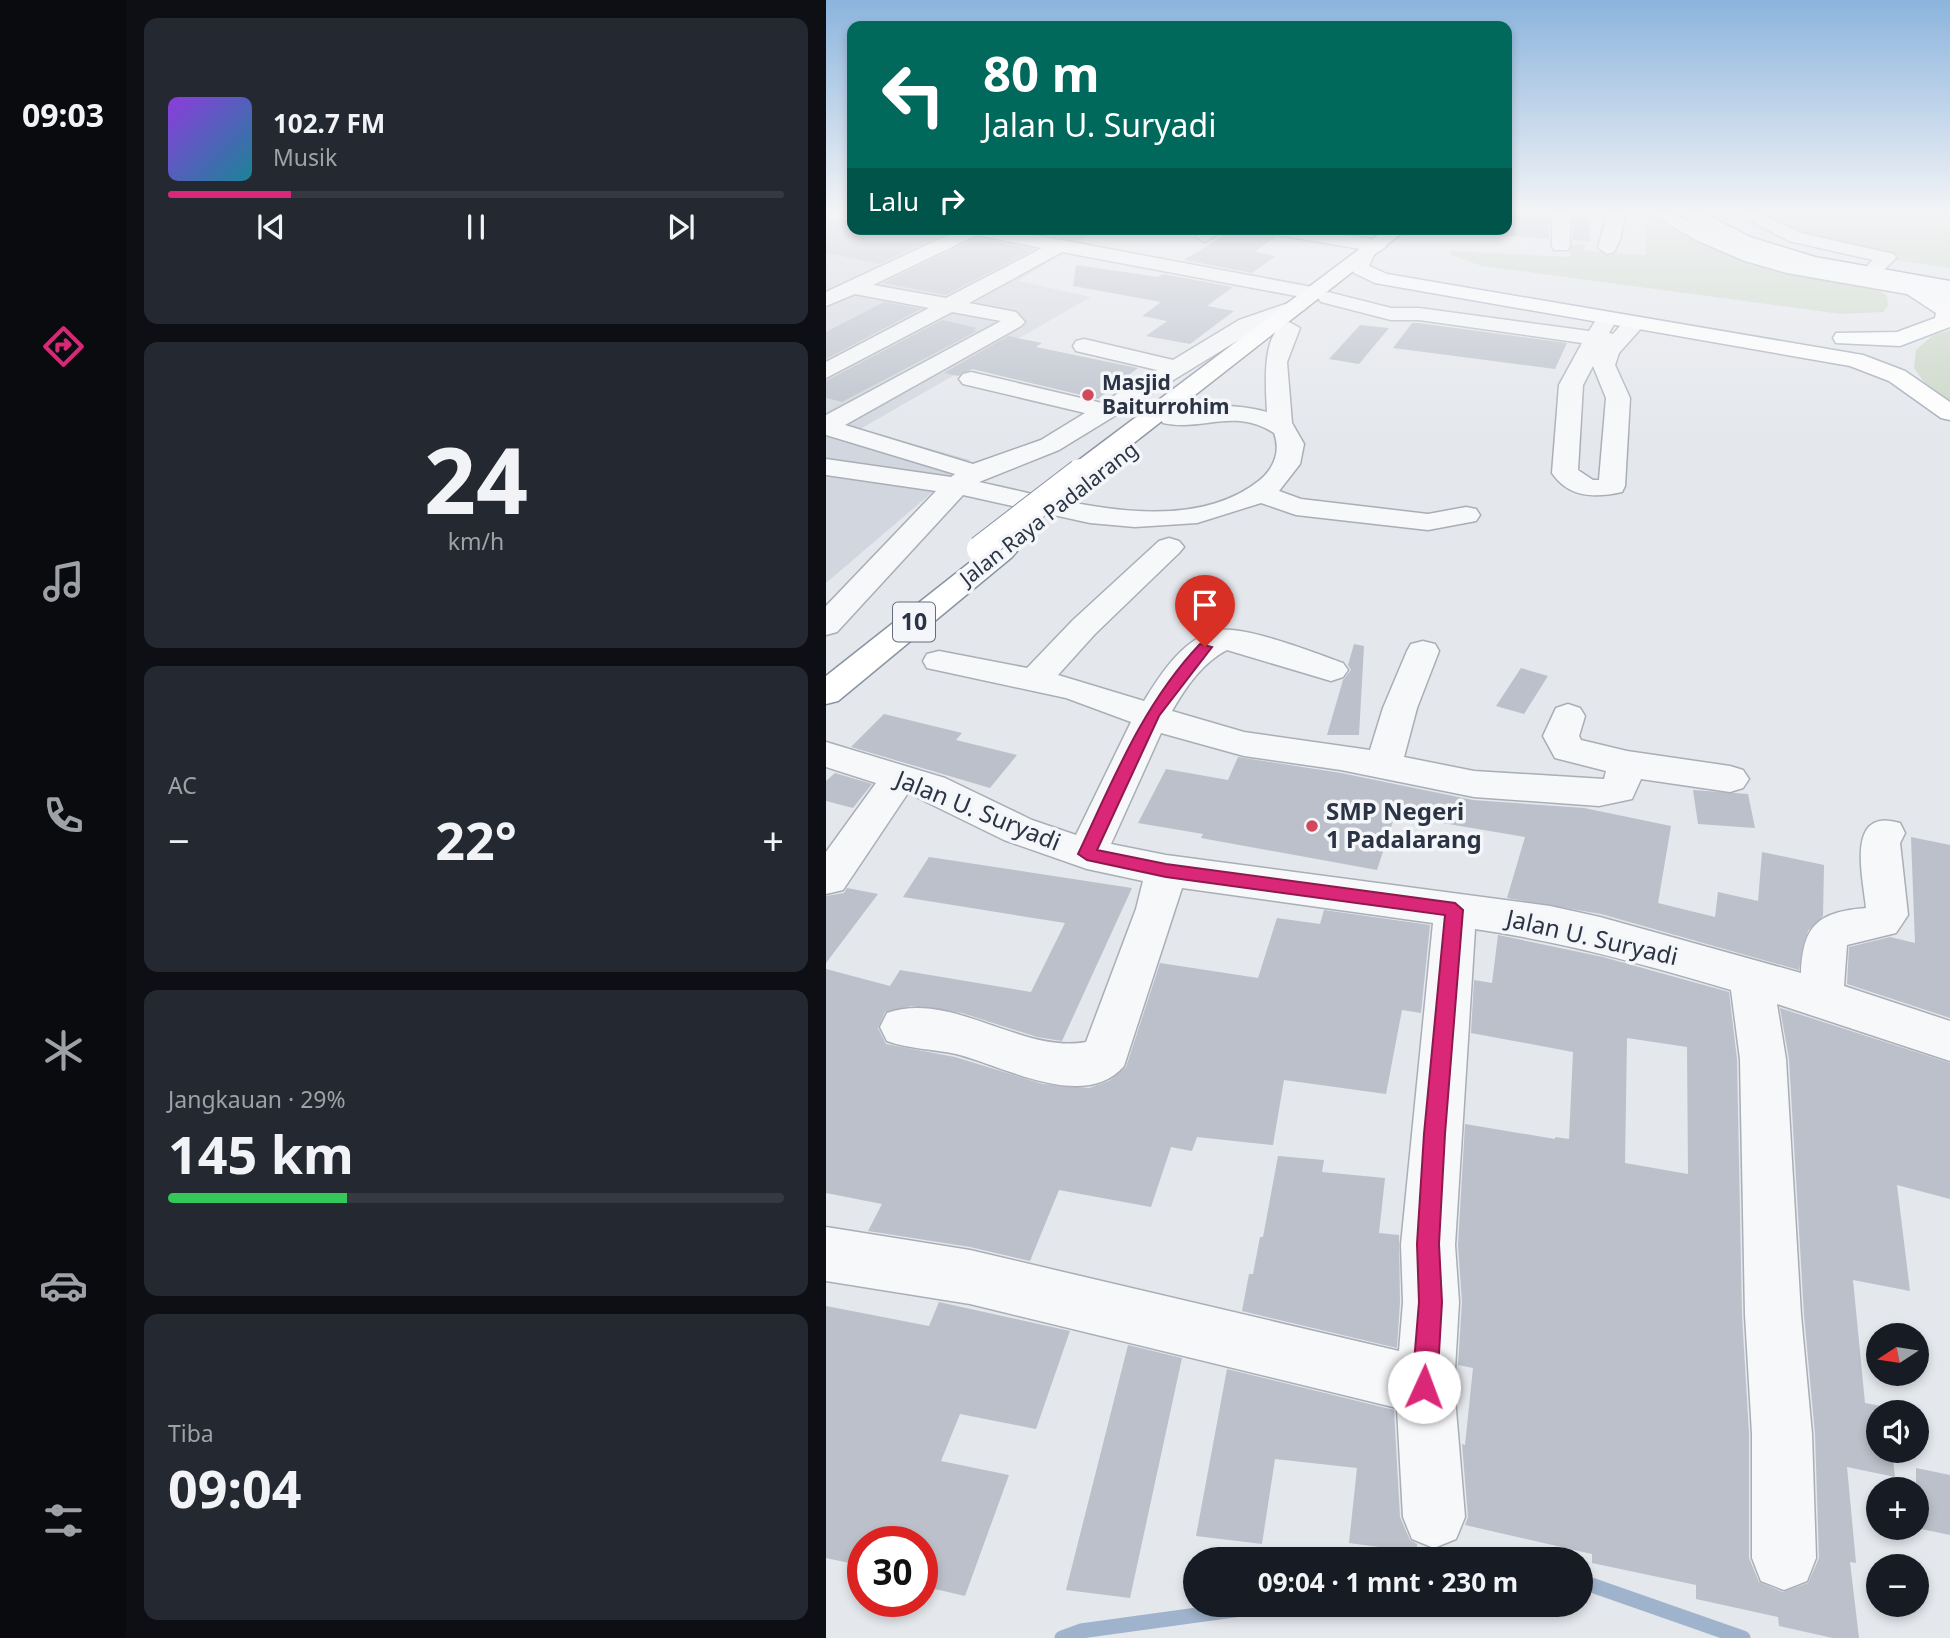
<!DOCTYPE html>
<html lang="id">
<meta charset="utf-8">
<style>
body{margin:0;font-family:"Noto Sans",sans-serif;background:#242831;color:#f1f3f6;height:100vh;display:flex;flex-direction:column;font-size:26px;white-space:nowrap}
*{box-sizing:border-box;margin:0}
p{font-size:23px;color:#9ea1a6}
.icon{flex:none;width:38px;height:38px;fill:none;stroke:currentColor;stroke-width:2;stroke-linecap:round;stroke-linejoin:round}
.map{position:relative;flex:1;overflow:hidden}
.panel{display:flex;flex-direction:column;gap:18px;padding:18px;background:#0d0f14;width:700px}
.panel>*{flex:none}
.banner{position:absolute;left:21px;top:21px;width:665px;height:214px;border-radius:14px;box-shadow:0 4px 10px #0003;background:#00695c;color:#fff;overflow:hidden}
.needle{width:46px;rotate:258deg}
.buttons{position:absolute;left:1040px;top:1323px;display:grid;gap:14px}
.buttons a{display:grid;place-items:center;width:63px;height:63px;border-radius:50%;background:#171b24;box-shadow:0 4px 10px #0003;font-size:35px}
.speed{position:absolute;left:21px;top:1526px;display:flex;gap:14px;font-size:35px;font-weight:700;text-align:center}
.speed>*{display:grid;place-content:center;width:91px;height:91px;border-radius:50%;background:#171b24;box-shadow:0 4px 10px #0003;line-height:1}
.speed .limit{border:10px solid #d22;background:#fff;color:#111}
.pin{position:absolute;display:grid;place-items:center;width:60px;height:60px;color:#fff;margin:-72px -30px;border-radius:50% 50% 50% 0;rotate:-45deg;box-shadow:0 0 7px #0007}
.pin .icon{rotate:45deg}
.me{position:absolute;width:77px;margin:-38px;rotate:2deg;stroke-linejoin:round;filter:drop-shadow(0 0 5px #0008)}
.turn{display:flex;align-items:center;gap:24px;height:147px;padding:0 21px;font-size:32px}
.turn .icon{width:91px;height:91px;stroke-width:2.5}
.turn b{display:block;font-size:49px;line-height:60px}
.then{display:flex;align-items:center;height:66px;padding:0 21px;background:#0003;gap:14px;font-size:26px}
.big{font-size:52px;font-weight:700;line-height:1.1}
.panel .card{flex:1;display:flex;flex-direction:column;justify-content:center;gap:10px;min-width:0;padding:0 24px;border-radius:14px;background:#242831}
.panel .dial{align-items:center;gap:0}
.dial b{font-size:91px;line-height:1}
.song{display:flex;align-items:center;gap:21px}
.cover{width:84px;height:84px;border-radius:10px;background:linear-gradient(135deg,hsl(270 70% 55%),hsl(190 70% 35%))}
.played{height:7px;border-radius:4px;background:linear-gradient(90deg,#db2777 20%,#363941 20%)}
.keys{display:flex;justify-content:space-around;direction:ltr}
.heat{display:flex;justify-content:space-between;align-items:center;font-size:38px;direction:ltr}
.charge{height:10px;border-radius:5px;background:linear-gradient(90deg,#34c759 29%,#363941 0)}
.trip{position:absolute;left:357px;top:1547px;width:410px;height:70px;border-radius:35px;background:#171b24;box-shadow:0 4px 10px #0003;font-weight:700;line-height:70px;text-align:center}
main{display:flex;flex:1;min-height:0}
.tab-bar{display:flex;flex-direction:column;width:126px;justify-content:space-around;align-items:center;background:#090b0e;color:#9ea1a6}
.tab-bar .icon{width:49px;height:49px}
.tab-bar .current{color:#db2777}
.tab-bar b{font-size:32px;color:#f1f3f6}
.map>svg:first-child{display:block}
.built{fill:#d2d6de}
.green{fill:#c9d6c5}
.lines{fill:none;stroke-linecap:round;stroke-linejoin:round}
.stream{stroke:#9fb4cc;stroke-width:15}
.building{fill:#bbc0ca;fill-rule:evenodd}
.minor-casing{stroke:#a9aeb7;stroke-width:3}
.major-casing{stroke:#a3abb8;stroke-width:3}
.highway-casing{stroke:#8b94a3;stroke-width:3}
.minor{fill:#f7f8fa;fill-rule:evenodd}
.major{fill:#fff;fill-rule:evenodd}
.highway{fill:#fff;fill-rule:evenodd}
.highway-bridge-casing{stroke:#8b94a3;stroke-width:28;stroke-linecap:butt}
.highway-bridge{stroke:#fff;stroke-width:26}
.route{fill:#db2777;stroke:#8e194d;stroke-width:2}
.poi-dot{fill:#d1495b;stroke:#f4f6f9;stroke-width:2.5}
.labels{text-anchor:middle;stroke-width:7;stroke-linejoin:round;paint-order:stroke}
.far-poi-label{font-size:21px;font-weight:bold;fill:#2b3445;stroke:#f4f6f9;text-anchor:start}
.far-street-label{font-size:21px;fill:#2b3445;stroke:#f4f6f9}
.shield{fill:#f4f6f9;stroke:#676e7b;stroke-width:2}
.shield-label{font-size:23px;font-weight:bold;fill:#2b3445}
.street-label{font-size:24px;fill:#2b3445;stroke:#f4f6f9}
.poi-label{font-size:24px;font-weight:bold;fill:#2b3445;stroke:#f4f6f9;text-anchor:start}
</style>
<main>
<nav class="tab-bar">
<b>09:03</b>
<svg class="icon current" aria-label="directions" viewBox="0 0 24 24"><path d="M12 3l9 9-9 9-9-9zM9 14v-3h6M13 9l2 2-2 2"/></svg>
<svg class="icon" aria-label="music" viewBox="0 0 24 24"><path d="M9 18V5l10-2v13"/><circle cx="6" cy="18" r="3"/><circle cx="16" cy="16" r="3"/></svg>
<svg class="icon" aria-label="phone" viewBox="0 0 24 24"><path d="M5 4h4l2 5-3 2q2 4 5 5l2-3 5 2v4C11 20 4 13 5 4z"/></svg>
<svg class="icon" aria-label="climate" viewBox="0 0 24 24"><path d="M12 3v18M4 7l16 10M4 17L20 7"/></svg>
<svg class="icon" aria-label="car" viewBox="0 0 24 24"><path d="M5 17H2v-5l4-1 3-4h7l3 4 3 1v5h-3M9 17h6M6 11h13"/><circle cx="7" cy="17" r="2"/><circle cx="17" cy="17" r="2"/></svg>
<svg class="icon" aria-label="filters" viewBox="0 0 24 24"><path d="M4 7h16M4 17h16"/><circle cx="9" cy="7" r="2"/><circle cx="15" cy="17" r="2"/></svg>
</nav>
<section class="panel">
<div class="card">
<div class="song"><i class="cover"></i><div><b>102.7 FM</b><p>Musik</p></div></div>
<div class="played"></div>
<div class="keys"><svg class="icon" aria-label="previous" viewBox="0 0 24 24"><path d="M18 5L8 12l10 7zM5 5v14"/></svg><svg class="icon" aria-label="pause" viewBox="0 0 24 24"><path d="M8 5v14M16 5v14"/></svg><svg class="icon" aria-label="next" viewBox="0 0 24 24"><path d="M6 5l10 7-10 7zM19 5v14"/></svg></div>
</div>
<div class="card dial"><b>24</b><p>km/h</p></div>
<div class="card"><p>AC</p>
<div class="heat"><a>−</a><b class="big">22°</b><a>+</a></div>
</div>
<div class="card"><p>Jangkauan · 29%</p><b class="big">145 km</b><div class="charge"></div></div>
<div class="card"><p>Tiba</p><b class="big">09:04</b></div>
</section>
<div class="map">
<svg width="1124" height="1638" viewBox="0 0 1124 1638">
<rect width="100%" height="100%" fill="#e4e7ec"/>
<path class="built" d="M 0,211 L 26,211 L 26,229 L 274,229 L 192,281 L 265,297 L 34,429 L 144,460 L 0,583 Z"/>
<path class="green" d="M 909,211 L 1124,211 L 1124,268 C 1050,257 974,250 909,211 Z
M 820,213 L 854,232 L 909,256 L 1054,291 L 1061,296 L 1062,306 L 1057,312 L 1015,314 L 656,266 L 625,255 L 624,251 L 744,257 L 744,245 L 758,244 L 759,251 L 820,255 Z
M 1124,330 L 1124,403 L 1103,389 L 1088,368 L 1090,350 L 1106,336 Z"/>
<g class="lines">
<path class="stream" d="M 754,1581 L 917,1638
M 236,1638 L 255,1631 L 444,1605"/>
</g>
<path class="building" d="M 681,213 L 723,214 L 723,239 L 642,233 L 643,229 L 681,229 Z
M 747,216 L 763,217 L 764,242 L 747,240 Z
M 0,222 L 26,222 L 26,229 L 128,229 L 53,264 L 0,253 Z
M 192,229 L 271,229 L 251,240 Z
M 408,229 L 434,229 L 450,237 L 428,252 L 450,256 L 426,273 L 358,260 Z
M 151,238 L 208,249 L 120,295 L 57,283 Z
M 250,265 L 332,277 L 337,274 L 407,287 L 381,306 L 408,311 L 364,344 L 320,336 L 341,321 L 316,316 L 335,302 L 247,286 Z
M 58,302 L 95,309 L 0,359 L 0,332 Z
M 116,320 L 151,328 L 147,330 L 151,331 L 16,402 L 0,398 L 0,381 Z
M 586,323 L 593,323 L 741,343 L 729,369 L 567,348 Z
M 534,325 L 563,328 L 533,364 L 503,359 Z
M 182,336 L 216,343 L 210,347 L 312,368 L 272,399 L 146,369 L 132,376 L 118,373 Z
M 528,644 L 538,646 L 533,735 L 501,735 L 517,680 L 525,670 L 522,665 Z
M 695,668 L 722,676 L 698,714 L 670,706 Z
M 58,714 L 136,733 L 130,740 L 191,755 L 164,788 L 25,747 Z
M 412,757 L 515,773 L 647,800 L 758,808 L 845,826 L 832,903 L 889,917 L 892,892 L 932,901 L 936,852 L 998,865 L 997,916 L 982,931 L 973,970 L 775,914 L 681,898 L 699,837 L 569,815 L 551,870 L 375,838 L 377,834 L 312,823 L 340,769 L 402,780 Z
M 9,773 L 46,784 L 27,808 L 0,801 L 0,781 Z
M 867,790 L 922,794 L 929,828 L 872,824 Z
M 1085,837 L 1124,845 L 1124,1018 L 1021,984 L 1023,947 L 1064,937 L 1089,943 Z
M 103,857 L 306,888 L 236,1041 L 211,1037 L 136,1013 L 85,1006 L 59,1012 L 52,1028 L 60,1044 L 129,1057 L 217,1084 L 263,1088 L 283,1081 L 300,1067 L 334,963 L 432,978 L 451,918 L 494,924 L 498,910 L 604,925 L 595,1013 L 576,1010 L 560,1094 L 458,1080 L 447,1145 L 371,1137 L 366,1151 L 345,1147 L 325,1207 L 233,1190 L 204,1261 L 144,1247 L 42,1231 L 56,1204 L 0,1193 L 0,969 L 64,986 L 74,970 L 205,992 L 239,923 L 77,897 Z
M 21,888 L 52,894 L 0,963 L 0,896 L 18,893 Z
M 672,935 L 777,957 L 903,992 L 911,1059 L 916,1315 L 923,1434 L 923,1558 L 933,1582 L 957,1592 L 982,1583 L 993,1558 L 989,1434 L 978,1315 L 963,1059 L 954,1008 L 1124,1063 L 1124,1199 L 1071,1185 L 1084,1291 L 1027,1280 L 1039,1403 L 1061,1407 L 1061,1412 L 1052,1412 L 1052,1451 L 1066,1451 L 1069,1477 L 1021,1467 L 1030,1563 L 1024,1562 L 1033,1638 L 1007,1638 L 953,1626 L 952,1617 L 870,1599 L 870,1585 L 766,1563 L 766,1554 L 639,1525 L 642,1517 L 636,1444 L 639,1445 L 647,1368 L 632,1365 L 636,1302 L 632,1245 L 639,1124 L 729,1139 L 729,1137 L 743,1139 L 747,1052 L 645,1033 L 648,980 L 666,983 ZM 801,1038 L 861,1047 L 862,1174 L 799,1163 Z
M 452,1156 L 498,1160 L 496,1172 L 559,1178 L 553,1233 L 573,1235 L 574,1302 L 571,1348 L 416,1311 L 423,1274 L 427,1274 L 434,1237 L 437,1237 Z
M 113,1302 L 244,1331 L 210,1429 L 134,1414 L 115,1461 L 183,1475 L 139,1596 L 96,1586 L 96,1542 L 37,1542 L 37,1566 L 0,1558 L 0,1306 L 103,1326 Z
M 302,1345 L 356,1358 L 304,1598 L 240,1590 Z
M 401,1369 L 568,1410 L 574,1517 L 584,1540 L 591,1544 L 591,1552 L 523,1543 L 531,1468 L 449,1459 L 436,1544 L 370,1536 Z
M 1090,1468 L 1124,1475 L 1124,1535 L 1090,1528 Z"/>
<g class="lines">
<g class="minor-casing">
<path id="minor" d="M 0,211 L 26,211 L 26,220 L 0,219 Z
M 726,211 L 744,211 L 744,246 L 742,250 L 728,250 L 726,246 Z
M 782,211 L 800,211 L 794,240 L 788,252 L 781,254 L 772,248 Z
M 905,211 L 928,211 L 975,233 L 1068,254 L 1070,258 L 1056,272 L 1042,272 L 1039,268 L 1047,260 L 963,241 Z
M 135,229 L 176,229 L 486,287 L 493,289 L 496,293 L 502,292 L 565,308 L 593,308 L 763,331 L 773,315 L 780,313 L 791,319 L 783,333 L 787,334 L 800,319 L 816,319 L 819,324 L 793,353 L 789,365 L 804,398 L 799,486 L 796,492 C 769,498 743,498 726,473 L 733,385 L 756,343 L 593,320 L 565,320 L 495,302 L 492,298 L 486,299 L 236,252 L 143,303 L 190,312 L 199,322 L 195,326 L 19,425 L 147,464 L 215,440 L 259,413 L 137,384 L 133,379 L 137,374 L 145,372 L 276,403 L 331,370 L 250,351 L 247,346 L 250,341 L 258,339 L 347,360 L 413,320 L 471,300 L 478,302 L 481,306 L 478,310 L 429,330 L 233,450 L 153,482 C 235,499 359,540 434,480 C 448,468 455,451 448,433 C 408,407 375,432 337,423 L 334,418 L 337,413 C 371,404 408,403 441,412 C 440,389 434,329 463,322 L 474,328 L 461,362 L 466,423 L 478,444 L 474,464 L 453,491 L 475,499 L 602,514 L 640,507 L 650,509 L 654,515 L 650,521 L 602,530 L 470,515 L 435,503 L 371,523 L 309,527 L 264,523 L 137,495 L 11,632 L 0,635 L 0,606 L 110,491 L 0,475 L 0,459 L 125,477 L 129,474 L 0,435 L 0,415 L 175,321 L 126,312 L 0,378 L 0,362 L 103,308 L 29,294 L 0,306 L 0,292 ZM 151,235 L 216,248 L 120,298 L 47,285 ZM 767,366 L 780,398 L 773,480 L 767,480 L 752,470 L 757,385 Z
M 378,229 L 399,229 L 379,242 L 370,237 Z
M 437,229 L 481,229 L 552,240 L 561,246 L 552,252 L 446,234 Z
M 343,538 L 353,541 L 358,547 L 353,553 L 269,634 L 232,675 L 318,701 C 335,673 360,634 396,630 C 423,627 489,653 517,663 L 522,670 L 517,677 L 505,681 L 401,650 C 376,663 360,687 346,711 L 418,732 L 544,750 L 557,708 L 581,651 L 585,644 L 597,641 L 609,644 L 613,651 L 591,708 L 578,757 L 648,771 L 778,779 L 780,771 L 729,758 L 717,736 L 730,708 L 742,704 L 754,708 L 759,716 L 753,736 L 755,740 L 801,751 L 904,766 L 917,770 L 923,779 L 917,788 L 904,792 L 815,779 L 806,799 L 773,806 L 648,797 L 515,770 L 418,756 L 335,733 L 285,844 L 340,855 L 724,906 L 774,917 L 975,973 C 977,924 993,912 1040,908 C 1037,877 1019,806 1074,823 L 1079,833 L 1074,843 L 1082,915 L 1070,933 L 1021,945 L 1018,986 L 1124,1021 L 1124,1061 L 951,1004 L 960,1059 L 975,1315 L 986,1434 L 990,1558 L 981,1581 L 958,1590 L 935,1581 L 926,1558 L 926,1434 L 919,1315 L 914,1059 L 905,990 C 817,964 739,942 649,929 L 629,1245 L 633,1302 L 628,1386 L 639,1517 L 630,1539 L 608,1548 L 586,1539 L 577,1517 L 571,1408 L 144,1304 L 0,1281 L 0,1227 L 144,1250 L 573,1351 L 577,1302 L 575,1245 L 607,923 L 356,888 L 298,1066 C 259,1112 178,1066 130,1054 C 107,1049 83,1049 61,1041 L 54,1027 L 61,1013 C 125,990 196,1054 260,1042 L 310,909 L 317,881 L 261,869 L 178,840 L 82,793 L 17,890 L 0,894 L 0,852 L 50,783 L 0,767 L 0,742 L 119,778 L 206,820 L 250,835 L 305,722 L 240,698 L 101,668 L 97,661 L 101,654 L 113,651 L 201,668 L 247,620 L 333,541 Z"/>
</g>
<g class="major-casing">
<path id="major" d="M 820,211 L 841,211 L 899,240 L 950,258 L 1084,283 L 1124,293 L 1124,327 L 1074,346 L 1010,343 L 1007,338 L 1010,333 L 1071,332 L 1109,318 L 1110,313 L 1081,294 L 961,273 L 919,261 L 870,240 Z
M 539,249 L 548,255 L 543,266 L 561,274 L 1037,355 L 1079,371 L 1124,402 L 1124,420 L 1115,418 L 1063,381 L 1024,366 L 549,283 L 528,273 L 523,264 L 532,251 Z"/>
</g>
<g class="highway-casing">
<path id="highway" d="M 852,211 L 873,211 L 924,237 L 989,257 L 1124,281 L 1124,293 C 1061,283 892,259 852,211 Z
M 560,229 L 581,229 L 263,478 L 245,478 L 241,472 L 245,466 Z
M 176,542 L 186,545 L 191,551 L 186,557 L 12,701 L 0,704 L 0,676 L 166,545 Z"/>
</g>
<use href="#minor" class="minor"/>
<use href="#major" class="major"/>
<use href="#highway" class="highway"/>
<g class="highway-bridge-casing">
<path id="highway-bridge" d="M 154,549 L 254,472"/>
</g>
<use href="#highway-bridge" class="highway-bridge"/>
</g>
<linearGradient id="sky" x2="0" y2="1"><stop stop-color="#8bb4dd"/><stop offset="0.48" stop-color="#f3f4f6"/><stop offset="1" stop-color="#f3f4f6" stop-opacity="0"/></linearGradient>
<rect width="1124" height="441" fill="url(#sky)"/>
<path class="route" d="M 374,644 L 386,647 L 333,716 L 271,850 L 340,864 L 629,903 L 637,910 L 619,1134 L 613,1244 L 616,1302 L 611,1387 L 607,1395 L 598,1399 L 590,1395 L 586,1387 L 593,1302 L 591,1244 L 598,1134 L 619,915 L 340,877 L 261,860 L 252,854 C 287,780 317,704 374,644 Z"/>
<g class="poi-dot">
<circle cx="262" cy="395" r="7"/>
<circle cx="486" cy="826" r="7"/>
</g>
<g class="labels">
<g class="far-poi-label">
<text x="276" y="390">Masjid<tspan x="276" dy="24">Baiturrohim</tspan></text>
</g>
<g class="far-street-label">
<text transform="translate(223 514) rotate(-38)" y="7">Jalan Raya Padalarang</text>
</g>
<rect class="shield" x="67" y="602.5" width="42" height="39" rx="5"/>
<g class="shield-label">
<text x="88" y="630">10</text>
</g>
<g class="street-label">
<text transform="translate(152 811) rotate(22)" y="8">Jalan U. Suryadi</text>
<text transform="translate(766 938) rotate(13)" y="8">Jalan U. Suryadi</text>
</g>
<g class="poi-label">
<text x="500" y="820">SMP Negeri<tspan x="500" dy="28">1 Padalarang</tspan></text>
</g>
</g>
</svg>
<div class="buttons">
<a><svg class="needle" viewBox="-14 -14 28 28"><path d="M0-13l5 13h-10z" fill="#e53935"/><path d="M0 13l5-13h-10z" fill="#9ea1a6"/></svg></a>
<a><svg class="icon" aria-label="sound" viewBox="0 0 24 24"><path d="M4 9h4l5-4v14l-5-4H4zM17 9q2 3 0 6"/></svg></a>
<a>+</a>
<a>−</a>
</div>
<div class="speed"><div class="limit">30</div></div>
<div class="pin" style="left:379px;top:647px;background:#d93025"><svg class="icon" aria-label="arrive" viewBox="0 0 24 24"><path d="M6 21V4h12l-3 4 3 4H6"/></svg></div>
<svg class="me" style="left:598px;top:1387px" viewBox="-20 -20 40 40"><circle r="19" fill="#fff"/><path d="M0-13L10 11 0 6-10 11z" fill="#db2777"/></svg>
<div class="trip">09:04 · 1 mnt · 230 m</div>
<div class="banner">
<div class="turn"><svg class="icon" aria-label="left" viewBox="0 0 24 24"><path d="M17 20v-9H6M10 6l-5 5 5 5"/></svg><div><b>80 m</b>Jalan U. Suryadi</div></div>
<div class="then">Lalu<svg class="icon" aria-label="right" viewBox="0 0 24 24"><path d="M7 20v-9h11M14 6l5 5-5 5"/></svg></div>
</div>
</div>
</main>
